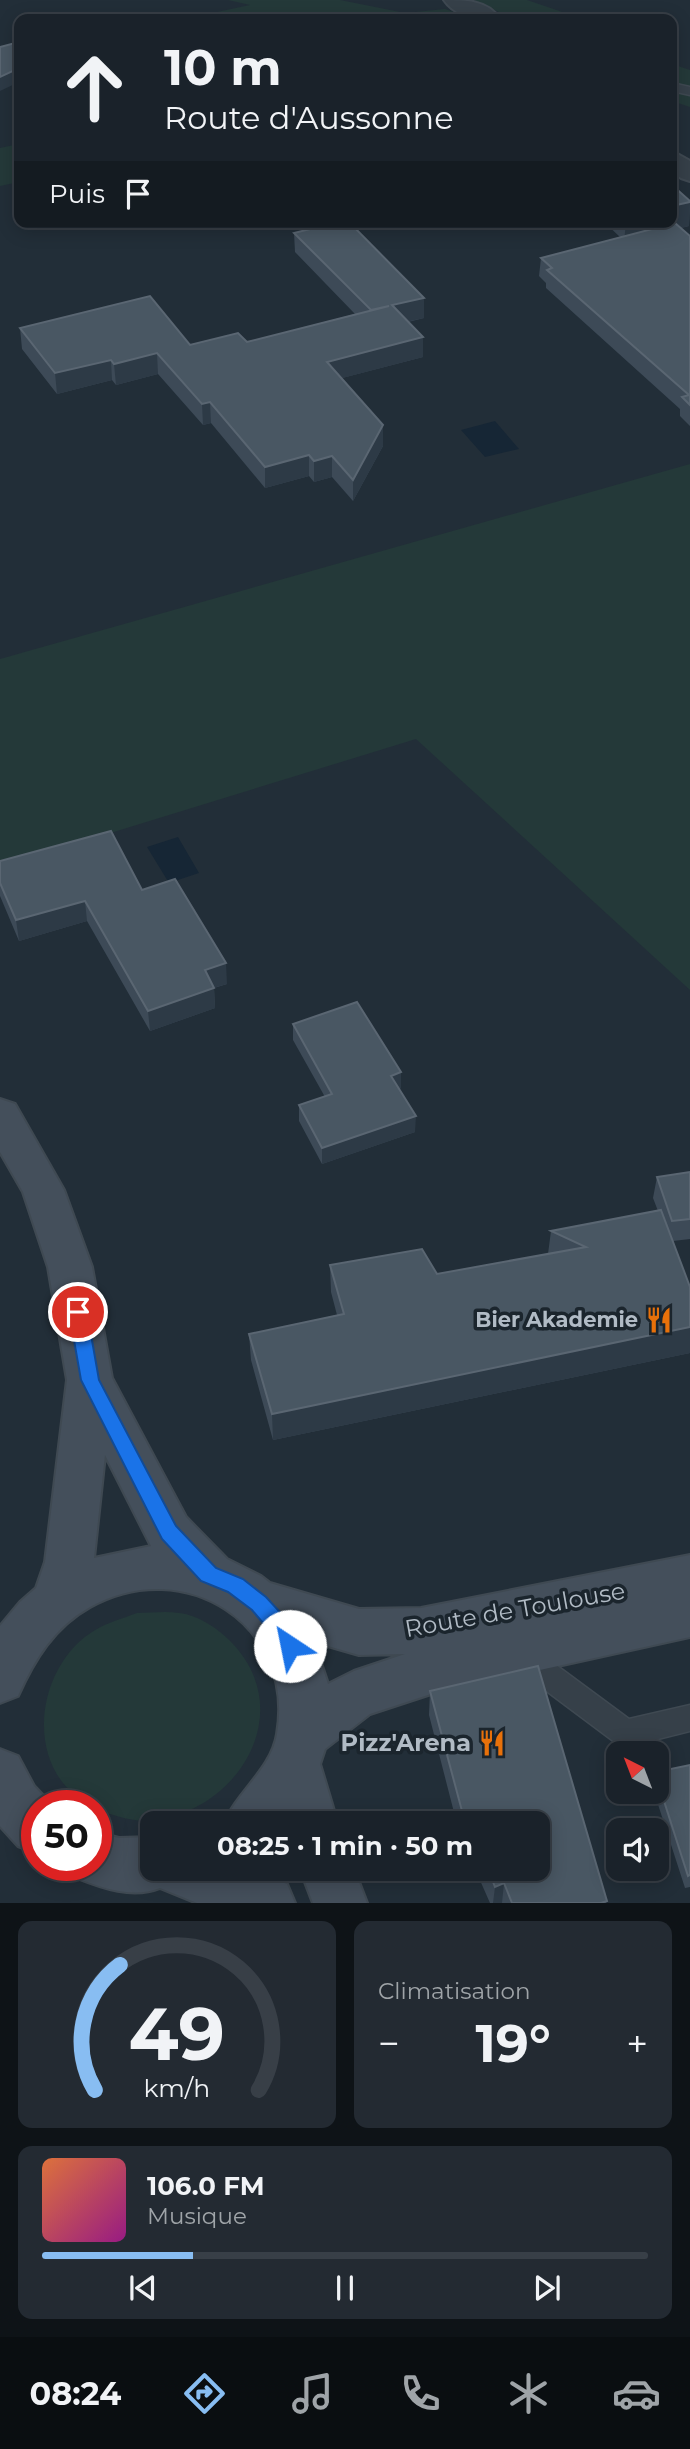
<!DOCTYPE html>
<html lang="fr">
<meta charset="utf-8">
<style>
body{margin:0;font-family:Montserrat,sans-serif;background:#232a32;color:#f1f3f6;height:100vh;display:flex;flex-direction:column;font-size:26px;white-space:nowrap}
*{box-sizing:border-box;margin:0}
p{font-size:23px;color:#9fa4a8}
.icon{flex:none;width:38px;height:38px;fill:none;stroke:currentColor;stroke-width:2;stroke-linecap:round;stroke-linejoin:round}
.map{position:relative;height:1903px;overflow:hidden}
.details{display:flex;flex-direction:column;gap:18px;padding:18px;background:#0e1317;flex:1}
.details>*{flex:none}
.guide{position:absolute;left:14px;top:14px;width:663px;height:214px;border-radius:14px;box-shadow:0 4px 18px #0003,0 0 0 2px #383f47;background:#1a222a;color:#f1f3f6;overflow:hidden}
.needle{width:46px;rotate:318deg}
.fabs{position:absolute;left:606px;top:1741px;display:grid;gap:14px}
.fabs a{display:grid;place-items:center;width:63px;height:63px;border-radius:14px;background:#1a222a;box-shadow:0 4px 18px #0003,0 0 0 2px #383f47;font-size:35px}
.speed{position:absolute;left:21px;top:1790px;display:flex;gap:14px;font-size:35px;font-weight:700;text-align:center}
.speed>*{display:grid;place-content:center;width:91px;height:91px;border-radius:50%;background:#1a222a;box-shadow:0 4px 18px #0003,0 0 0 2px #383f47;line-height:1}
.speed .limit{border:10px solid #d22;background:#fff;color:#111}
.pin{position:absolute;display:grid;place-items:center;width:60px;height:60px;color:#fff;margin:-30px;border:4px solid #fff;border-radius:50%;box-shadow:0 2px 7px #0007}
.me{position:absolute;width:77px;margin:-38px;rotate:326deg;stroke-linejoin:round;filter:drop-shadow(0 0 5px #0008)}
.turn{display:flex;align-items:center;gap:24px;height:147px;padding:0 35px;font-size:32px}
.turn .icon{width:91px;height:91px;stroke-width:2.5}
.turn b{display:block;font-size:49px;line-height:60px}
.then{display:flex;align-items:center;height:66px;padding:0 35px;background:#0003;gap:14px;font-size:26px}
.big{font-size:52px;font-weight:700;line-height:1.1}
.details .widget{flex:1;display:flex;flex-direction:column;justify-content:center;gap:10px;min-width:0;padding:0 24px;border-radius:14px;background:#232a32}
.details .dial{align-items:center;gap:0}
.dial svg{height:182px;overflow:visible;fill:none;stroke:#383f47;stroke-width:7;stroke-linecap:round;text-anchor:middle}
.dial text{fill:#f1f3f6;stroke:none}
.song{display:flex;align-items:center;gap:21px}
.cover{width:84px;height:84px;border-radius:10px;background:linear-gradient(135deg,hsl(20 70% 55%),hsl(310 70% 35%))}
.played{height:7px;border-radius:4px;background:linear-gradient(90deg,#88bdf2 25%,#383f47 25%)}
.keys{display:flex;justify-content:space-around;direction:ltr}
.heat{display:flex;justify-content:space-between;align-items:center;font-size:38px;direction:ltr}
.details .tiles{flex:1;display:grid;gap:18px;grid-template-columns:1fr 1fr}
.widget:last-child{grid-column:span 2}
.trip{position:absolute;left:140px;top:1811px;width:410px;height:70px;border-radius:14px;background:#1a222a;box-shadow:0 4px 18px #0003,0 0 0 2px #383f47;font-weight:700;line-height:70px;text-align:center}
.tabs{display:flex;height:112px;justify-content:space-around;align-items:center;background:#0a0e11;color:#9fa4a8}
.tabs .icon{width:49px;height:49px}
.tabs .on{color:#88bdf2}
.tabs b{font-size:32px;color:#f1f3f6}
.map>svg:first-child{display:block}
.green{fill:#243939}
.water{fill:#162635}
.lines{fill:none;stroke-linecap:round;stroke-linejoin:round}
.service-casing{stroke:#3f4952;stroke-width:3}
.minor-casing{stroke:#3f4952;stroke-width:4}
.secondary-casing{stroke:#3f4952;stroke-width:4}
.service{fill:#364049;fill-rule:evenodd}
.minor{fill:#364049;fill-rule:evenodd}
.secondary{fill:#444f5b;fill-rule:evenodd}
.wall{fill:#3d4a57}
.shaded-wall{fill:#2d3a46}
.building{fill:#495763;stroke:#5a6672;stroke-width:2}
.route{fill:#1a73e8;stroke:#114b97;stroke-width:2}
.labels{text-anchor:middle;stroke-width:7;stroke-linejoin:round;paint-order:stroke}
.poi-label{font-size:21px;font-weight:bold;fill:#b1bbc5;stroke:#1b252d;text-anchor:end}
.near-street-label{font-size:24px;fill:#b1bbc5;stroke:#1b252d}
.near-poi-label{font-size:24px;font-weight:bold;fill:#b1bbc5;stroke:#1b252d;text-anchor:end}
</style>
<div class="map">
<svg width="690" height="1903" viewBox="0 0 690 1903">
<rect width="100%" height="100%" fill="#222e38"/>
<path class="green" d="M 228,0 L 340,0 L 405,13 L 445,9 L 474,19 L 184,19 L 250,5 Z
M 474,0 L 527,0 L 583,19 L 513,19 Z
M 672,64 L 690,70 L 690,107 L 672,101 Z
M 19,144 L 19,182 L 0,186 L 0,148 Z
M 690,464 L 690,990 L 416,739 L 0,867 L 0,659 Z
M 137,1613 C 151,1613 166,1611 179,1613 C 199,1615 220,1630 233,1644 C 300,1716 233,1817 145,1821 C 130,1821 112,1814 98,1811 L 96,1806 L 92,1806 C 83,1799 70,1792 63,1783 C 26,1736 46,1657 97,1629 C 109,1622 124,1618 137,1613 Z"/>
<path class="water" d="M 495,421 L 519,449 L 485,457 L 461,430 Z
M 178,837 L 199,873 L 169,883 L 147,847 Z"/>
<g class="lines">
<g class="service-casing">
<path id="service" d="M 672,83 L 690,87 L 690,95 L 672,91 Z
M 519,1641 L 529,1645 L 629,1719 L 690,1705 L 690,1731 L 626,1747 L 616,1743 L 509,1663 L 505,1654 L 509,1645 Z"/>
</g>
<g class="minor-casing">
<path id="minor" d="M 444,0 C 464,0 488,0 500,19 C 481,20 456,18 444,0 Z
M 672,151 L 690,161 L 690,181 L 681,178 L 672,171 Z"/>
</g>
<g class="secondary-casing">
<path id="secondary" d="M 0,1099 L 15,1104 L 64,1190 L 92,1267 L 112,1378 L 186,1517 L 227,1559 L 261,1576 L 270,1583 L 359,1609 L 421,1608 L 690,1555 L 690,1637 L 431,1694 L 370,1714 L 325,1749 L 320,1764 L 338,1824 L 224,1824 C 237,1791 271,1770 277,1734 C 296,1624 184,1554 90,1607 C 54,1627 34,1660 18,1696 L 0,1703 L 0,1626 L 20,1602 L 36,1588 L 45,1562 L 67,1380 L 48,1267 L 23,1192 L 0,1152 ZM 105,1455 L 151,1546 L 94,1558 ZM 314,1642 L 359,1655 L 405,1654 L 354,1671 L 328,1684 Z
M 0,1749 L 18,1756 L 34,1786 L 53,1806 L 37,1806 L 37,1853 L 18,1846 L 0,1826 Z
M 96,1832 L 119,1838 L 152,1837 L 152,1869 L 250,1869 L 287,1884 L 295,1903 L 197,1903 L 160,1888 C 133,1899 102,1888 77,1878 L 72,1866 L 96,1866 Z
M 300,1869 L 354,1869 L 367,1903 L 313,1903 Z"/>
</g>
<use href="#service" class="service"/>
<use href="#minor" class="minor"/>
<use href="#secondary" class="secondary"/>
</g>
<path class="wall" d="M 690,201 L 689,226 L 681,228 L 690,236 L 690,426 L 680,416 L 680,409 L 546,288 L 546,283 L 539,276 L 541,258 L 620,237 L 604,222 L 672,222 Z
M 294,233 L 424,298 L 424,318 L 408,322 L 423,337 L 423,357 L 342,378 L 383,425 L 383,446 L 353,501 L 332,477 L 314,482 L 309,476 L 265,488 L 211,423 L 203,425 L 158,374 L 116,385 L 112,380 L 57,394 L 22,349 L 20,328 L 190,345 L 247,342 L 355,314 L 295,252 Z
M 0,861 L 142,890 L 227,984 L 214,988 L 215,1008 L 150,1031 L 87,921 L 19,941 L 0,896 Z
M 293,1024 L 401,1088 L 399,1089 L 415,1132 L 322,1164 L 299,1121 L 299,1105 L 325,1097 L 293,1040 Z
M 690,1172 L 690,1239 L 673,1241 L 690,1287 L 690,1353 L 273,1440 L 251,1360 L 249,1334 L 337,1315 L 331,1292 L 330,1265 L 437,1274 L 548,1254 L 551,1231 L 658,1211 L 653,1198 L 657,1177 Z
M 430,1691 L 607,1901 L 606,1903 L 490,1903 L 475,1869 L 537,1869 L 537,1824 L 457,1824 L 429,1715 Z
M 690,1765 L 690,1887 L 685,1888 L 654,1792 L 656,1792 L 656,1772 Z"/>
<path class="shaded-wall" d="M 19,68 L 19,82 L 0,91 L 0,77 Z
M 690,202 L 689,226 L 624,242 L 626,222 L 672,222 L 672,206 Z
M 424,298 L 424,318 L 392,325 L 392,305 Z
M 423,337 L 423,357 L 327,382 L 327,362 Z
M 157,353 L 158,374 L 116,385 L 114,364 Z
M 111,360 L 112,380 L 57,394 L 55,373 Z
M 210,402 L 211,423 L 203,425 L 202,404 Z
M 383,425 L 383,446 L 353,501 L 353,480 Z
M 309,455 L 309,476 L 265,488 L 265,467 Z
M 332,456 L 332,477 L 314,482 L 314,461 Z
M 85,901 L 87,921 L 19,941 L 16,920 Z
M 226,963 L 227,984 L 206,990 L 205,970 Z
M 214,988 L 215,1008 L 150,1031 L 148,1011 Z
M 401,1072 L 401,1088 L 391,1092 L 391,1076 Z
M 416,1116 L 415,1132 L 322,1164 L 322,1148 Z
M 690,1327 L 690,1353 L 273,1440 L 272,1414 Z
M 504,1883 L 502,1903 L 493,1903 L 495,1887 Z"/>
<path class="building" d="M 19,42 L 19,68 L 0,77 L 0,47 Z
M 672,185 L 690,201 L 690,202 L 672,206 Z
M 338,222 L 349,222 L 424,298 L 392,305 L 423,337 L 327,362 L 383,425 L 353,480 L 332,456 L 314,461 L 309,455 L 265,467 L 210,402 L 202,404 L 157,353 L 114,364 L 111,360 L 55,373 L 20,328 L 150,296 L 190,345 L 238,333 L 247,342 L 389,306 L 371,310 L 294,233 Z
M 675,223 L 690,236 L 690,405 L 682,397 L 689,395 L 547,270 L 552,268 L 541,258 Z
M 111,831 L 142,890 L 175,879 L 226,963 L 205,970 L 214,988 L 148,1011 L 85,901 L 16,920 L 0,883 L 0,861 Z
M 357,1002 L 401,1072 L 391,1076 L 416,1116 L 322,1148 L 299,1105 L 332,1094 L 293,1024 Z
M 690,1172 L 690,1219 L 672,1221 L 657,1177 Z
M 661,1210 L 690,1287 L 690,1327 L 272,1414 L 249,1334 L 344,1314 L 330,1265 L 422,1249 L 437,1274 L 586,1247 L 551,1231 Z
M 538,1666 L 607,1901 L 601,1903 L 512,1903 L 504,1883 L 495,1887 L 488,1869 L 537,1869 L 537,1824 L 468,1824 L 462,1811 L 430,1691 Z
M 690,1765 L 690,1875 L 688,1876 L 656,1776 L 656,1772 Z"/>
<path class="route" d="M 78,1305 L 85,1307 L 87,1312 L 99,1380 L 176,1526 L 216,1568 L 243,1579 L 266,1597 L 290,1623 L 301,1646 L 298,1653 L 290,1656 L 283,1653 L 275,1637 L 252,1610 L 228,1592 L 201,1581 L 162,1539 L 81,1380 L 69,1312 L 72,1307 Z"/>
<defs>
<g id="restaurant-bare" transform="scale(2.1)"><path d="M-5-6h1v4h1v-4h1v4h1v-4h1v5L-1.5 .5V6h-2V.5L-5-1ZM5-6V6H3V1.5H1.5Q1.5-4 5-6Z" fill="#e8710a" stroke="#1b252d" stroke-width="2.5" paint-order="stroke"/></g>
</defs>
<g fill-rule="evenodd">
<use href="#restaurant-bare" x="659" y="1320"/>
<use href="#restaurant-bare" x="492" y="1743"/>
</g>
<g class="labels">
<g class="poi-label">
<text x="638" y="1327">Bier Akademie</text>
</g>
<g class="near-street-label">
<text transform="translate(515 1610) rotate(-10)" y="8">Route de Toulouse</text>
</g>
<g class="near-poi-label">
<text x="471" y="1751">Pizz'Arena</text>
</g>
</g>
</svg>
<div class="fabs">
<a><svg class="needle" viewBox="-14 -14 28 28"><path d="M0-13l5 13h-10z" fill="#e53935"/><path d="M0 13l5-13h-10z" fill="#9fa4a8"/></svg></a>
<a><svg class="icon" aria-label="sound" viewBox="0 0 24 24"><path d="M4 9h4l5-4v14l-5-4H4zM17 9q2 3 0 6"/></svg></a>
</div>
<div class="speed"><div class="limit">50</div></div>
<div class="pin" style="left:78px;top:1312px;background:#d93025"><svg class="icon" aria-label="arrive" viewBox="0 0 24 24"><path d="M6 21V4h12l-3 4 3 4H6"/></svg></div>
<svg class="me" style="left:290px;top:1646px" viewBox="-20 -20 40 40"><circle r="19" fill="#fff"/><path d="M0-13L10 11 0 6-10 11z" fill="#1a73e8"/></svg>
<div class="trip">08:25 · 1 min · 50 m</div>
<div class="guide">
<div class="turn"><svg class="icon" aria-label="ahead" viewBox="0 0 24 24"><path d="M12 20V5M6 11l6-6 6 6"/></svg><div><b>10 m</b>Route d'Aussonne</div></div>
<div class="then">Puis<svg class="icon" aria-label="arrive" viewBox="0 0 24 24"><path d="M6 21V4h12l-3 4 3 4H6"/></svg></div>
</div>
</div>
<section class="details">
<div class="tiles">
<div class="widget dial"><svg viewBox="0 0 100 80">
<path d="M14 69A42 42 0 1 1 86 69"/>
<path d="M14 69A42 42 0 0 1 25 14" stroke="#88bdf2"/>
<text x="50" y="56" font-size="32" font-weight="700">49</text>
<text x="50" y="72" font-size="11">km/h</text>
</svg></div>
<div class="widget"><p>Climatisation</p>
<div class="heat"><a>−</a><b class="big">19°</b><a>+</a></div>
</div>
<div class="widget">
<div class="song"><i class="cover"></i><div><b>106.0 FM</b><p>Musique</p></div></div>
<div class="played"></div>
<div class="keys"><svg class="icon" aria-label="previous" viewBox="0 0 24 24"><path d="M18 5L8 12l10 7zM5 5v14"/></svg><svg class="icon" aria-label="pause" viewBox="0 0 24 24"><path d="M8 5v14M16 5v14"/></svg><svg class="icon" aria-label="next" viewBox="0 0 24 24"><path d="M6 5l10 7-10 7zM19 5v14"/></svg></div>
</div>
</div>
</section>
<nav class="tabs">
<b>08:24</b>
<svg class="icon on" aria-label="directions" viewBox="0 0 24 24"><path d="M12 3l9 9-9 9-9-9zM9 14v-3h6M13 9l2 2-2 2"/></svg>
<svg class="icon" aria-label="music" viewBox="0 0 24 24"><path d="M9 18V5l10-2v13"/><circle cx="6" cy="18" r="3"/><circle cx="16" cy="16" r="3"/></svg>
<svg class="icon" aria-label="phone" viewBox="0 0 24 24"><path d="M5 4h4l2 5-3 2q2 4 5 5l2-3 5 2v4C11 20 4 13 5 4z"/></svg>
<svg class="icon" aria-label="climate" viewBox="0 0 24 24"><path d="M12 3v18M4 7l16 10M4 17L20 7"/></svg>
<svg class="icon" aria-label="car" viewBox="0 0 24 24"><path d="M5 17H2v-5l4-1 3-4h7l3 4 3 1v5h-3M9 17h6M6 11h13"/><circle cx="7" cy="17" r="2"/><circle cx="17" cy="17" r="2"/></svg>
</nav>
